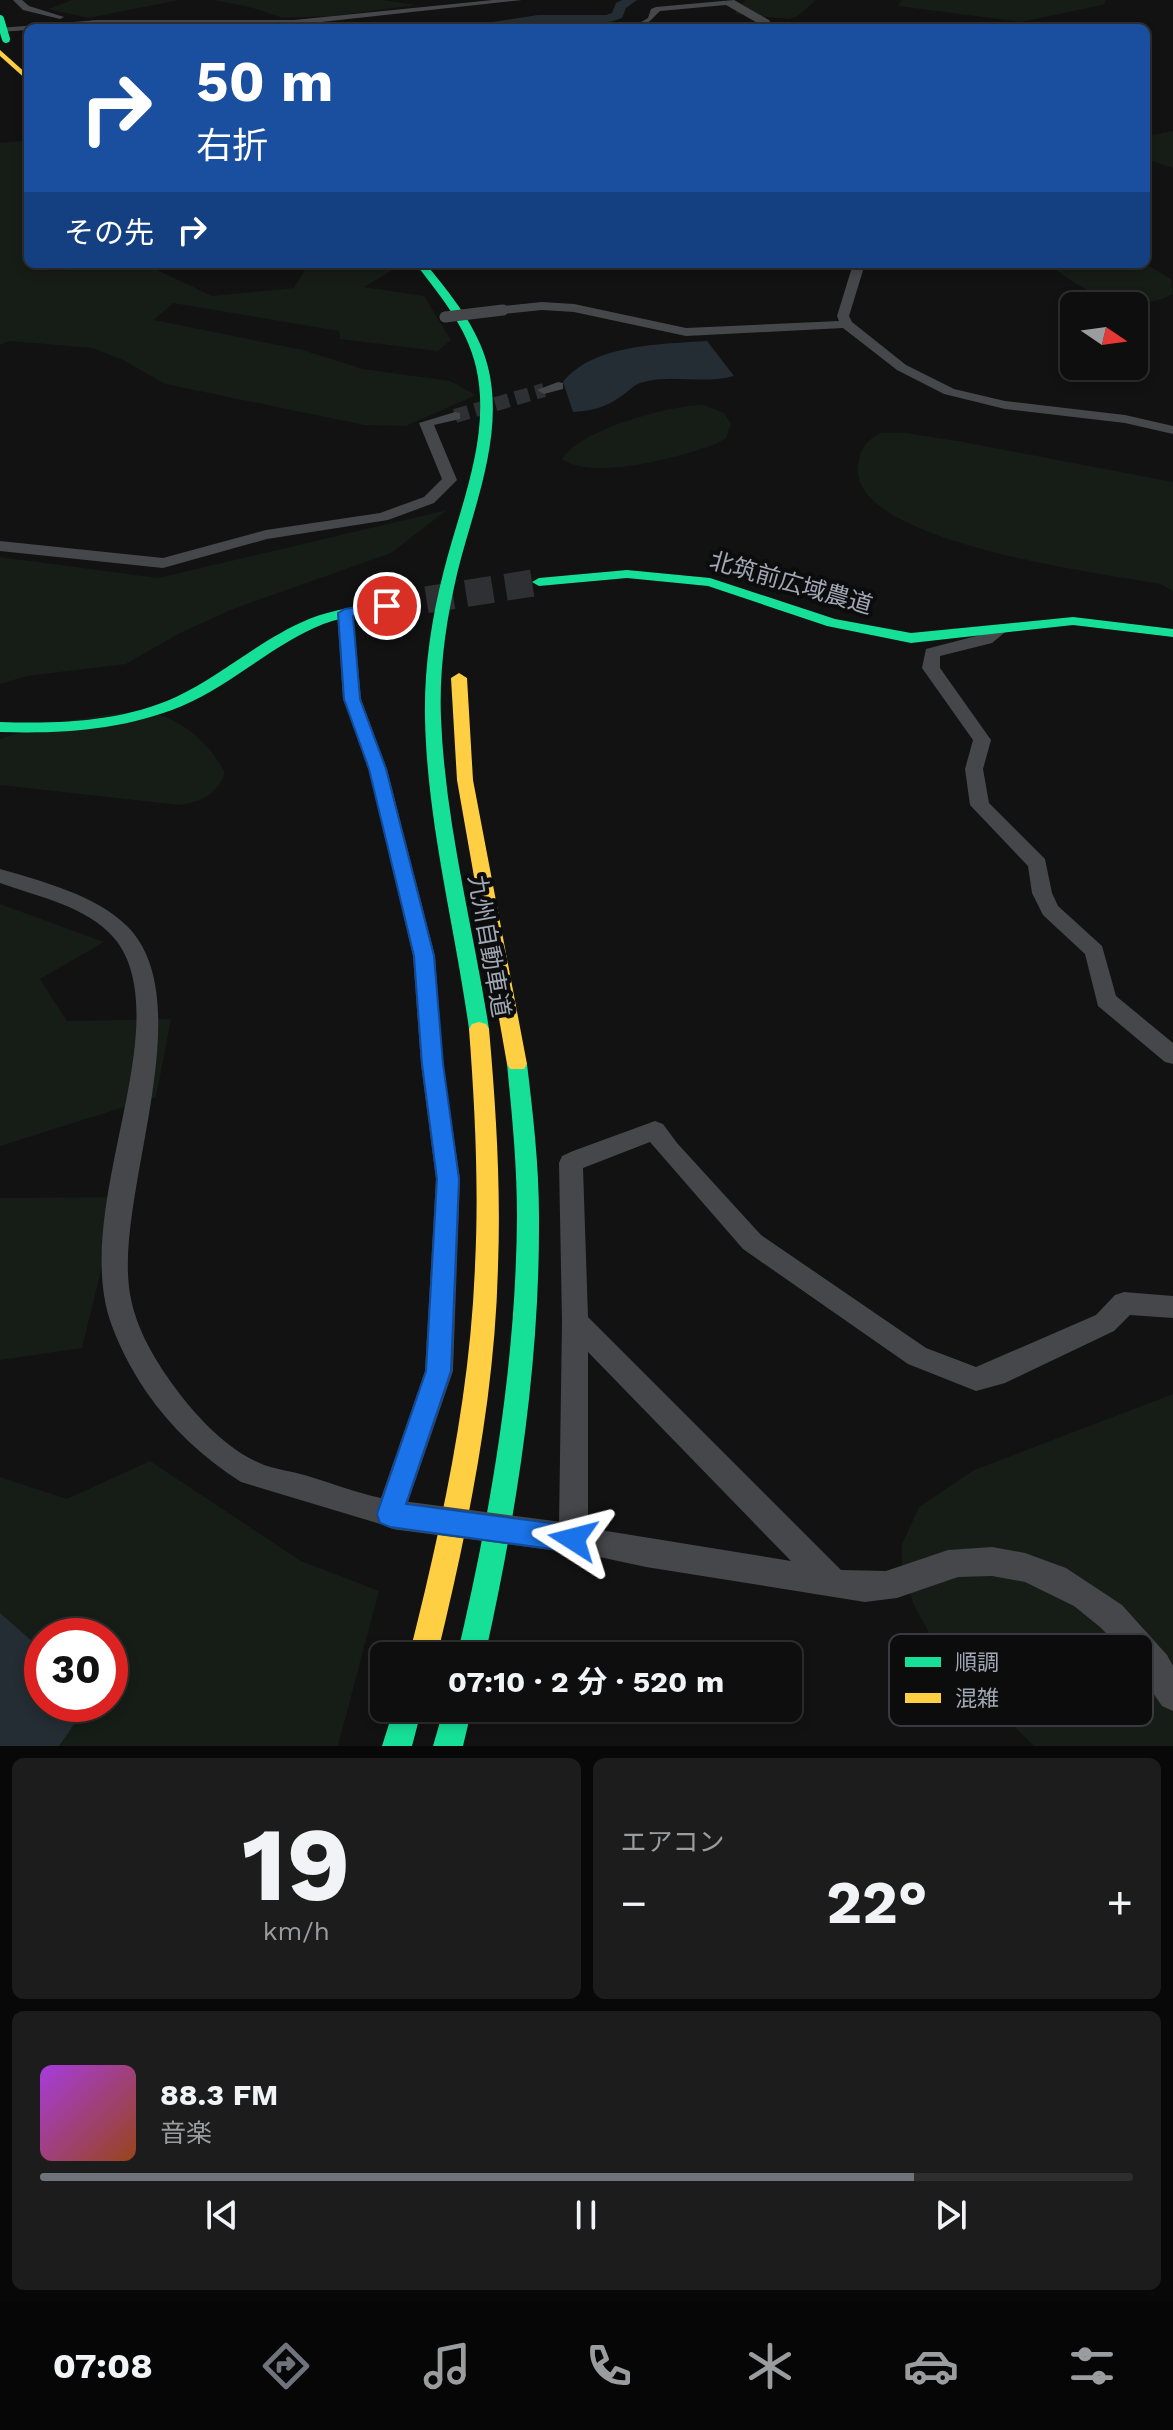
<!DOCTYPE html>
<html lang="ja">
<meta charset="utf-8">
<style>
body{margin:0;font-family:"Work Sans","Noto Sans JP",sans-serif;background:#1c1c1c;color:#f1f3f6;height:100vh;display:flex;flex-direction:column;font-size:30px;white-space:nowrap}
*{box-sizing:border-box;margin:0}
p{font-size:26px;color:#9b9c9e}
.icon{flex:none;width:44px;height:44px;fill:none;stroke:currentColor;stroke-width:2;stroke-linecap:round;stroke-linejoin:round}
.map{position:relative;height:1746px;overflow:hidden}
.side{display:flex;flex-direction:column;gap:12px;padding:12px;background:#080808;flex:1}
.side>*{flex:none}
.banner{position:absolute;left:24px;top:24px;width:1126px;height:244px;border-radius:12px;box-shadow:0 4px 12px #0003,0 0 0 2px #2e2e2e;background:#1a4fa0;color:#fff;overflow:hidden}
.needle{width:52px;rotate:103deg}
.fabs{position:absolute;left:1060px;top:292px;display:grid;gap:16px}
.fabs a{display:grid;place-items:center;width:88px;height:88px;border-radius:12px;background:#0e0e0e;box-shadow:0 4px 12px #0003,0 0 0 2px #2e2e2e;font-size:40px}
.speed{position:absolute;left:24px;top:1618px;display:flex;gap:16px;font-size:40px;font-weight:700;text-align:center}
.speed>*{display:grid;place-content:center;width:104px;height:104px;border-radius:50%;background:#0e0e0e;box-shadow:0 4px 12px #0003,0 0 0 2px #2e2e2e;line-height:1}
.speed .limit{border:12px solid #d22;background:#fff;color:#111}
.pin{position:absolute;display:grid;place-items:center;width:68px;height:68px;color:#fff;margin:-34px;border:4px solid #fff;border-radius:50%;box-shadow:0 2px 8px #0007}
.me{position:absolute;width:88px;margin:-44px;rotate:279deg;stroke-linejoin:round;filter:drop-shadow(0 0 6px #0008)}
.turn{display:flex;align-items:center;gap:28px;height:168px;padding:0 40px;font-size:36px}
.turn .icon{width:104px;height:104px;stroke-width:2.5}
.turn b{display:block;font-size:56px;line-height:68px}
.then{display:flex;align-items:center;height:76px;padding:0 40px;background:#0003;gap:16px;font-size:30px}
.big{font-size:60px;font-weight:700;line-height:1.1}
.side .widget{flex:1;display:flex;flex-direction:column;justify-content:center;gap:12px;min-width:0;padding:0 28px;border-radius:12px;background:#1c1c1c}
.side .dial{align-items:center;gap:0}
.dial b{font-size:104px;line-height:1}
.song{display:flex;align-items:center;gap:24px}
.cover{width:96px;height:96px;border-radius:12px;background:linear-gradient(135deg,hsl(280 70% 55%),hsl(20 70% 35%))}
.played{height:8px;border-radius:4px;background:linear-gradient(90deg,#6e737c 80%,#2e2e2e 80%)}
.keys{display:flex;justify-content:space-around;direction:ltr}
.heat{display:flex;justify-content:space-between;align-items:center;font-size:44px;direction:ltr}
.side .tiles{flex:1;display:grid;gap:12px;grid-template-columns:1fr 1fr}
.widget:last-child{grid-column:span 2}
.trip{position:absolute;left:370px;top:1642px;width:432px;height:80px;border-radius:12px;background:#0e0e0e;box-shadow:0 4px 12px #0003,0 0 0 2px #2e2e2e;font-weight:700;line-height:80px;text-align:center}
.tabs{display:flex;height:128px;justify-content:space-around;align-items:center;background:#060606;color:#9b9c9e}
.tabs .icon{width:56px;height:56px}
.tabs .active{color:#6e737c}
.tabs b{font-size:36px;color:#f1f3f6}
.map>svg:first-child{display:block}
.green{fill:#161c16;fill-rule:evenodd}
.water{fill:#242d34}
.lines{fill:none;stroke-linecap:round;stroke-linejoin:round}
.river{fill:#242d34;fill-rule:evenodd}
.street-tunnel{stroke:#2e3033;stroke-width:14;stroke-dasharray:14 7;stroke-linecap:butt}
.secondary-tunnel{stroke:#2e3033;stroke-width:27;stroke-dasharray:27 13;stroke-linecap:butt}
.street{fill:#45474b;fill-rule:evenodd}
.fast{fill:#16e098;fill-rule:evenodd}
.slow{fill:#ffcf43;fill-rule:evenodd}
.street-bridge-far1{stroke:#45474b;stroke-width:11}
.street-bridge{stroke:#45474b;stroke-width:29}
.fast-bridge{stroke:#16e098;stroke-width:8}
.route{fill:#1a73e8;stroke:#114b97;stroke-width:2}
.labels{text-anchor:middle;stroke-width:8;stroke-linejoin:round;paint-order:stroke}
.street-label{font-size:24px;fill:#a0a7b5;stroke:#0c0c0d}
.key{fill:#0c0c0d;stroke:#383a3f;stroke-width:2}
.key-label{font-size:22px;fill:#a0a7b5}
</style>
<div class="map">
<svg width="1173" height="1746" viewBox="0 0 1173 1746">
<rect width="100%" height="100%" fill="#121212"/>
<path class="green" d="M 72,0 L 180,0 L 88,18 L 48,9 Z
M 212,0 L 382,0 L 416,5 L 333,16 L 283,18 L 250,7 Z
M 746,0 L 816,0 L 798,16 L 789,19 L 736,14 L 736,11 Z
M 902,0 L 1105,0 L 1106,2 L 1102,5 L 1021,22 L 898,6 Z
M 1173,131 L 1173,168 L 1146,159 L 1146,136 Z
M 28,140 L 28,264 L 49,264 L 49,271 L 151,267 L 212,296 L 294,288 L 308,264 L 393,264 L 398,267 L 364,287 L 424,296 L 451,340 L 438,351 L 340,339 L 339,331 L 173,303 L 154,320 L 303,350 L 363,369 L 450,381 L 476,395 L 406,426 L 364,425 L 165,384 L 123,360 L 92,348 L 10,341 L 0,345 L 0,143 Z
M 1049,264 L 1146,264 L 1171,279 L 1173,294 C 1130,317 1083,293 1049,264 Z
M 704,405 L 724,413 L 731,424 L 726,438 L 716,444 C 682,456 594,482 562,459 C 581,429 670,405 704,405 Z
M 881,433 L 905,433 L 958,441 L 1173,482 L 1173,591 L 1160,584 C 1105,574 848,542 858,466 C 860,449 866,440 881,433 Z
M 447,510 L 391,553 L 233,609 L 180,633 L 126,664 L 27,676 L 0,684 L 0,557 L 158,578 Z
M 144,711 C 179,716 210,743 225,773 C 218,794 200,803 179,805 L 0,785 L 0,739 C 47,722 95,715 144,711 Z
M 0,904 L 104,942 L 40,979 L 67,1021 L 171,1019 L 156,1097 L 0,1146 Z
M 119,1197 L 82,1348 L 0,1360 L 0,1198 Z
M 1173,1394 L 1173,1746 L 1034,1746 L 941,1655 L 914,1605 L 902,1572 L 902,1544 L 919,1507 L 974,1470 Z
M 150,1461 L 301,1561 L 379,1591 L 338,1746 L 0,1746 L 0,1477 L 67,1499 ZM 42,1636 L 110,1636 L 110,1704 L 42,1704 Z"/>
<path class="water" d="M 707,341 L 734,376 C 703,385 671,373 640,383 C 632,386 627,393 620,397 C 605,408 590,411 573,412 L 563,382 C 593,344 662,344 707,341 Z
M 0,1613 L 42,1650 L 42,1704 L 88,1704 L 59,1746 L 0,1746 Z"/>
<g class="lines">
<path class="river" d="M 622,0 L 637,0 L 626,8 L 622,18 C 598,28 568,22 542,23 C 519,23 497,28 474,28 L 480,24 L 538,15 L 606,15 L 612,13 L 616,3 Z
M 128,20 L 152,28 L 92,28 L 86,24 L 92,20 Z
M 436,24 L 448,25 L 449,28 L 430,28 Z"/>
<path class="street-tunnel" d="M 455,416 L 544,390"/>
<path class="secondary-tunnel" d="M 387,606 L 539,582"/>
<path class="street" d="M 13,0 L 22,0 L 29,6 L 64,17 L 60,19 L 23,10 Z
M 493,0 L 522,0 L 294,25 L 98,25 L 0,32 L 0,28 L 98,20 L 294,20 Z
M 734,0 L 769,20 L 774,28 L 766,28 L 726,5 L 660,11 C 650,20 647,28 631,28 L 648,18 L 651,9 L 656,7 Z
M 853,264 L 865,264 L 849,316 L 852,322 L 906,365 L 954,389 L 1005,401 L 1125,415 L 1173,426 L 1173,434 L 1125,423 L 1005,409 L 944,394 L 897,370 L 843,328 L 686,336 L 574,312 L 542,310 L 503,314 L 497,310 L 503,306 L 542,302 L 574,304 L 686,328 L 839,321 L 837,316 Z
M 558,382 L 563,383 L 563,389 L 544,394 L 537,390 Z
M 455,412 L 460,413 L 460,419 L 434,425 L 457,480 L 434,503 L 388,520 L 267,539 L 163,568 L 0,551 L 0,541 L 163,558 L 266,530 L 380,513 L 424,497 L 442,479 L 419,423 Z
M 345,608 L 353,613 L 361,699 L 387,769 L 435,956 L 443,1064 L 460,1179 L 453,1371 L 407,1505 L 412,1515 L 407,1525 L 397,1529 L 241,1482 C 203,1458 171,1428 145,1390 C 130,1367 116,1341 108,1314 C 85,1230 131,1117 136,1031 C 138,1000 135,962 114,938 C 87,906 38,897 0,883 L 0,869 C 41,881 96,895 127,926 C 202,1001 117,1188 129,1287 C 133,1320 148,1348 166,1375 C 189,1409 225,1450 264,1465 C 279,1470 296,1472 311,1477 C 334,1484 357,1493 381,1498 L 425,1371 L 436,1179 L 421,1064 L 413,956 L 369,769 L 343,699 L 337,613 Z
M 1001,624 L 1009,629 L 992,643 L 940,656 L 940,668 L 991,740 L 983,769 L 989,803 L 1045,859 L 1052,893 L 1058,906 L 1102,946 L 1116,996 L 1173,1043 L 1173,1064 L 1165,1062 L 1098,1006 L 1085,954 L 1043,915 L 1032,893 L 1028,866 L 970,805 L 965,769 L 973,740 L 922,668 L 926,649 L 980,635 Z
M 655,1121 L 663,1124 L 677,1143 L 761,1235 L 926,1348 L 976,1367 L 1096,1315 L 1115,1295 L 1124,1292 L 1173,1296 L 1173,1318 L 1130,1315 L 1114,1331 L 1005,1383 L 976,1391 L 908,1364 L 743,1249 L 650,1142 L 583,1168 L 588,1317 L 841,1570 L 886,1571 L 948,1550 L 992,1547 L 1025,1553 L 1066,1568 L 1122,1605 L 1167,1655 L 1173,1666 L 1173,1711 L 1162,1706 L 1124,1651 L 1100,1627 L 1074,1606 L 1025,1582 L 992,1576 L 958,1577 L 897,1598 L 865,1602 L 646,1567 L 553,1547 L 548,1537 L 553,1527 L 559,1525 L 562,1321 L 559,1163 L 562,1156 L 573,1151 ZM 588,1352 L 791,1561 L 588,1528 Z"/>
<path class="fast" d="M 416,264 L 426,264 C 451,295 478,327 488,367 C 505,436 473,508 457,574 C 446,621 439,670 441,718 C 445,823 473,926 489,1029 L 486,1034 L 472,1034 L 469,1029 C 455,926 427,823 425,718 C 424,670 431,621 443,574 C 459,508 492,437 476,367 C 467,327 440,296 416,264 Z
M 627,570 L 710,578 L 835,619 L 911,633 L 1073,617 L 1173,629 L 1173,637 L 1073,625 L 911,643 L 827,626 L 708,586 L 627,578 L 539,586 L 532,582 L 539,578 Z
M 387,602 L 394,606 L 392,609 C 366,615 339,616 314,628 C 268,649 229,686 182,706 C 124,730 62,734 0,732 L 0,722 C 59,724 121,722 176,697 C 222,675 261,639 309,619 C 334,609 361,606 387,602 Z
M 517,1056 L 524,1059 L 527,1064 C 533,1114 539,1165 539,1216 C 540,1365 517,1511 485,1656 L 457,1656 C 491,1511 516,1365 517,1216 C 517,1165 512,1115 507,1064 L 510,1059 Z
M 394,1708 L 422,1708 L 412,1746 L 382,1746 Z
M 444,1708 L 472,1708 L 463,1746 L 433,1746 Z"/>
<path class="slow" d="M 0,50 L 28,75 L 28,81 L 0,56 Z
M 459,673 L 467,678 L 473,780 L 527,1064 L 524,1069 L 510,1069 L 507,1064 L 457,780 L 451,678 Z
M 479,1022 L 486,1024 L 489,1029 C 496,1108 501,1187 498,1266 C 495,1398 468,1528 437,1656 L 409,1656 C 441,1528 470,1399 475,1266 C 479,1187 475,1108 469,1029 L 472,1024 Z"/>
<path class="street-bridge-far1" d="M 445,317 L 503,310"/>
<path class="street-bridge" d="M 397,1515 L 556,1536"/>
<path class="fast-bridge" d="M 0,19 L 6,39"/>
</g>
<path class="route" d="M 387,602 L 392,603 L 392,609 L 353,616 L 360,699 L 386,769 L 434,956 L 443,1064 L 459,1179 L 451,1371 L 406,1504 L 573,1526 L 582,1530 L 586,1539 L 582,1549 L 573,1552 L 390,1527 L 380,1523 L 377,1514 L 426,1371 L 437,1179 L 422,1064 L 414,956 L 369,769 L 344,699 L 338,613 L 345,609 Z"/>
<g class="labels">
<g class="street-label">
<text transform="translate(791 583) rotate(16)" y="8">北筑前広域農道</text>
<text transform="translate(489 946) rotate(80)" y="8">九州自動車道</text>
</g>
</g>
<rect x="889" y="1634" width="264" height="92" rx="12" class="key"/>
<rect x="905" y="1657" width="36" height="10" fill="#16e098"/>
<rect x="905" y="1693" width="36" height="10" fill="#ffcf43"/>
<g class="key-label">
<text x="955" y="1670">順調</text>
<text x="955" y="1706">混雑</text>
</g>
</svg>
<div class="fabs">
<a><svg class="needle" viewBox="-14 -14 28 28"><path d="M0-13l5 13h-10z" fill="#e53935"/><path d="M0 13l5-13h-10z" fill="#9b9c9e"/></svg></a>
</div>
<div class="speed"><div class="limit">30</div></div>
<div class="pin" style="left:387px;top:606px;background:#d93025"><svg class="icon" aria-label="arrive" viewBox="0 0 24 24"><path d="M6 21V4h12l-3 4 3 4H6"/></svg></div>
<svg class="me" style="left:573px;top:1539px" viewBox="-20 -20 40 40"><path d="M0-17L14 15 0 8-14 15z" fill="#1a73e8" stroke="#fff" stroke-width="4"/></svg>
<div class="trip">07:10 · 2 分 · 520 m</div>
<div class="banner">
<div class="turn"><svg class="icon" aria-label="right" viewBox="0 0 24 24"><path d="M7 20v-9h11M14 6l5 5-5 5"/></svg><div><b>50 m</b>右折</div></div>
<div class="then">その先<svg class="icon" aria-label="right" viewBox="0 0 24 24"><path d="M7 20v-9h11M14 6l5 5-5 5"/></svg></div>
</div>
</div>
<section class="side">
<div class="tiles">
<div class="widget dial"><b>19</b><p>km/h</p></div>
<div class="widget"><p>エアコン</p>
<div class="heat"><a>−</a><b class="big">22°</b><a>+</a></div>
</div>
<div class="widget">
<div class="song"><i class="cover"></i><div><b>88.3 FM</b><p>音楽</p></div></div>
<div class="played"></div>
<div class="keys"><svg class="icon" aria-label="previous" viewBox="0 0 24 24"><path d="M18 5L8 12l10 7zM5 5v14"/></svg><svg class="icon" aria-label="pause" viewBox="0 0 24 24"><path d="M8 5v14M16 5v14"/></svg><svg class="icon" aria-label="next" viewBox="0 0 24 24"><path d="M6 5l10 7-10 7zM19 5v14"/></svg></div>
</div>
</div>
</section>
<nav class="tabs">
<b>07:08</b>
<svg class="icon active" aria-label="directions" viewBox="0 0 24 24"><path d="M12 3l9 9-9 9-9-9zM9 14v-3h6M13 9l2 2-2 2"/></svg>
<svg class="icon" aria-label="music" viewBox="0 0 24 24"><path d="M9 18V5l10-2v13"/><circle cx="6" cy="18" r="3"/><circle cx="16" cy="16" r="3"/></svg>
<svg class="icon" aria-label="phone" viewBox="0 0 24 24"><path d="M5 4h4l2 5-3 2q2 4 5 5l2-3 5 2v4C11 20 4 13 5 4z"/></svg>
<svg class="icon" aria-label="climate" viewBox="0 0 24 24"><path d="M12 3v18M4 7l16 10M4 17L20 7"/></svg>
<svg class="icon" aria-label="car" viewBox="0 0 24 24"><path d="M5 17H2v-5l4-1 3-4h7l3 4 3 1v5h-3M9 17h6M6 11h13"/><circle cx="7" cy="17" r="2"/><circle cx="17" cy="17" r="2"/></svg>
<svg class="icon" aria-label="filters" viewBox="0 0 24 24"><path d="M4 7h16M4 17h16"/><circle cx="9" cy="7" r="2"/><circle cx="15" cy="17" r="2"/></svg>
</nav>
